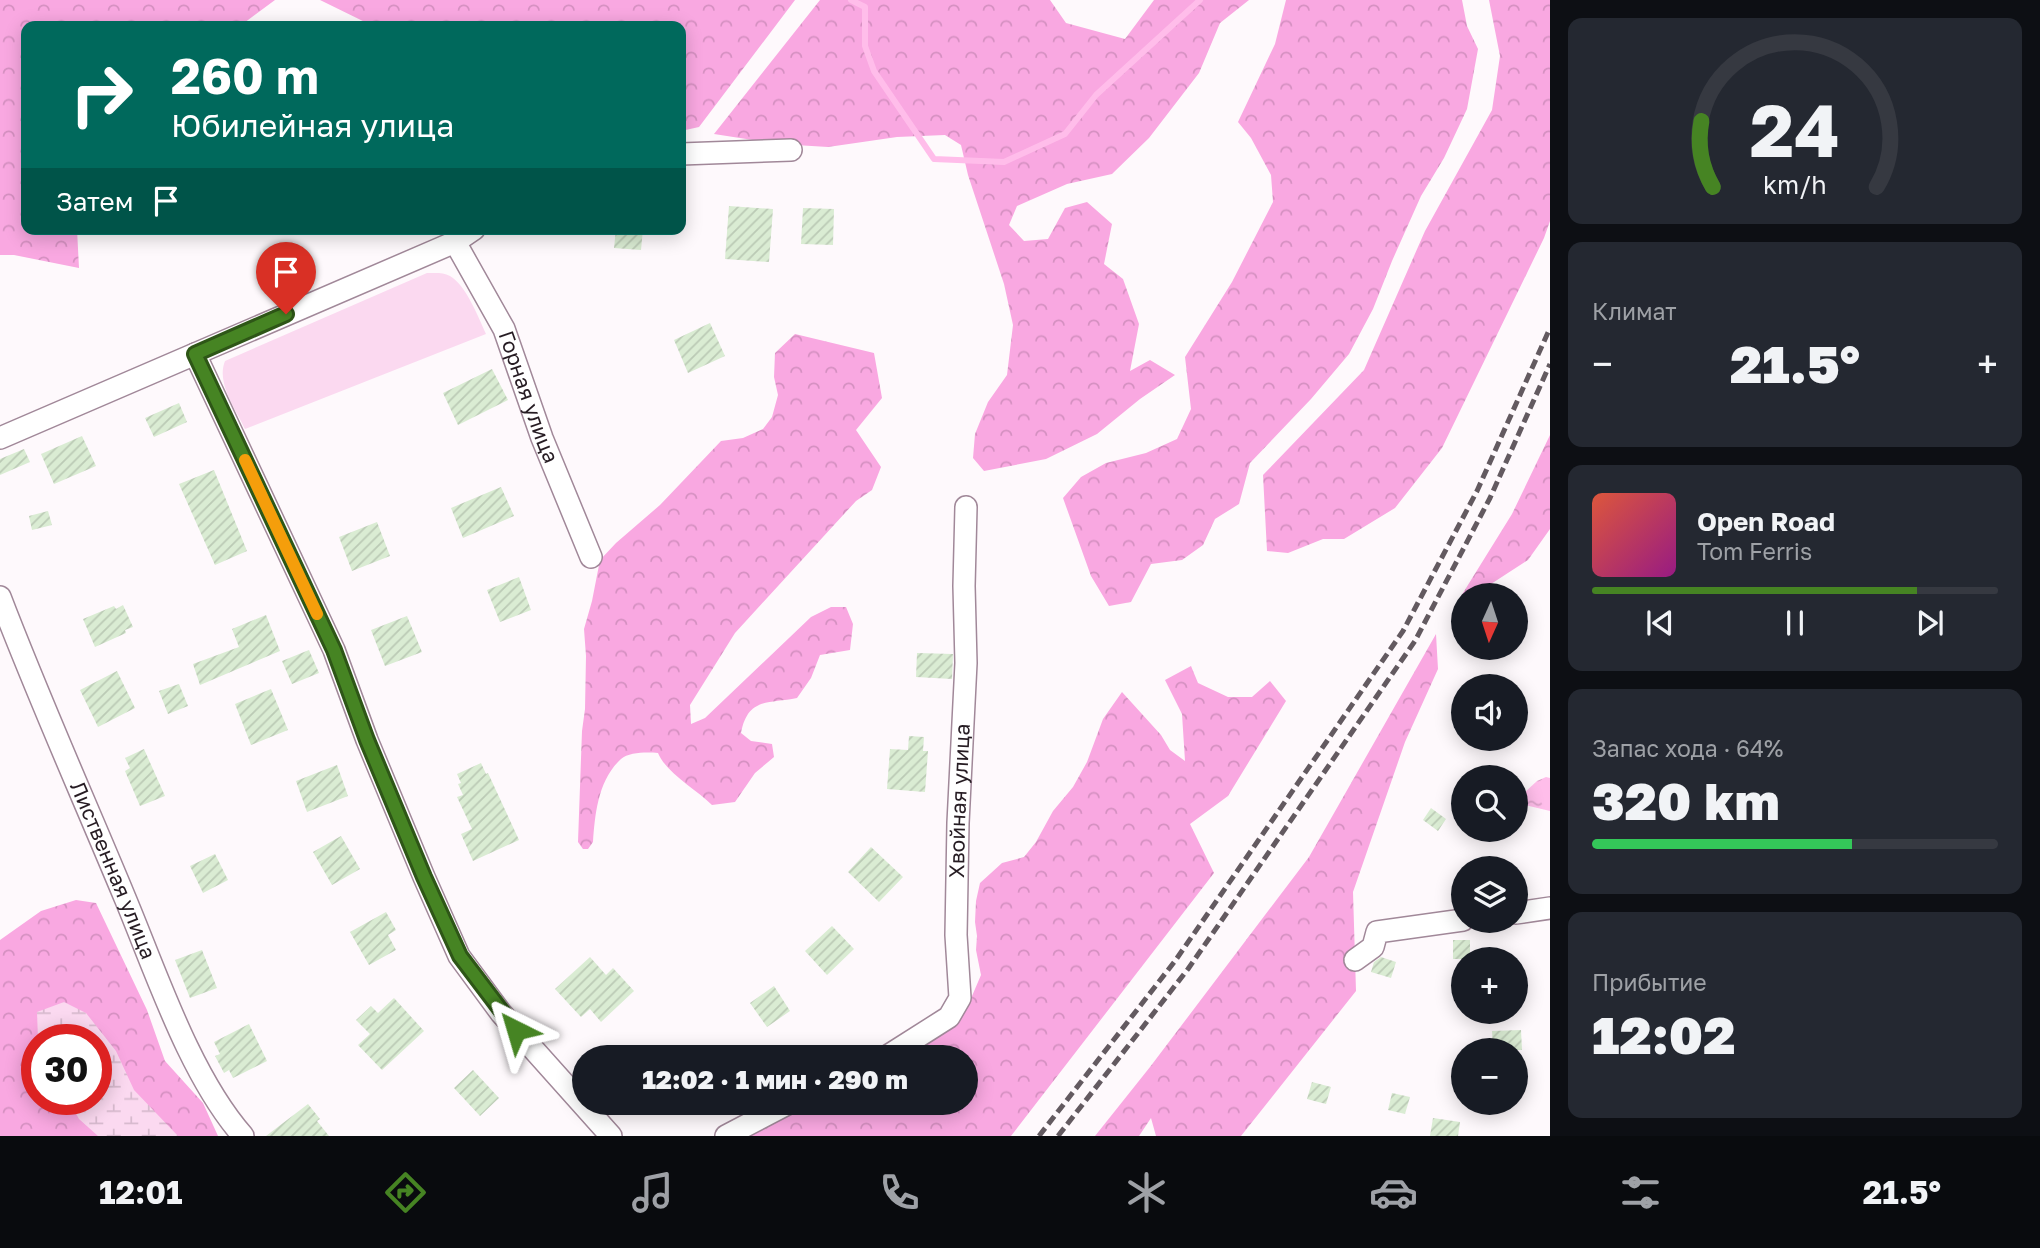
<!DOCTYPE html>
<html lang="ru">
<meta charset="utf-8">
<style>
body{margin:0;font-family:"Golos Text",sans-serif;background:#242831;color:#f1f3f6;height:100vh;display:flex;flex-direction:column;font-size:26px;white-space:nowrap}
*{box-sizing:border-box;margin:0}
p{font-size:23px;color:#9ea1a6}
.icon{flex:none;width:38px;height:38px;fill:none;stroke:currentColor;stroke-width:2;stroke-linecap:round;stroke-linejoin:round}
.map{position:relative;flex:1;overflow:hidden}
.sheet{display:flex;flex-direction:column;gap:18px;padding:18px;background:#0d0f14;width:490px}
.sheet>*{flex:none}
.top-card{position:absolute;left:21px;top:21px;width:665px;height:214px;border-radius:14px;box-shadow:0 4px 18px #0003;background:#00695c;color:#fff;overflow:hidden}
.needle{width:46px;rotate:183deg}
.buttons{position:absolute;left:1451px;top:583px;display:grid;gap:14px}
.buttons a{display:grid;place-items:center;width:77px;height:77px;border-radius:50%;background:#171b24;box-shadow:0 4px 18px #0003;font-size:35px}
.speed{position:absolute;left:21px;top:1024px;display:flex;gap:14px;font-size:35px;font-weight:700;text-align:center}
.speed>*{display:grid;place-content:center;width:91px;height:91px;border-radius:50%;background:#171b24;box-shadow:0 4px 18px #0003;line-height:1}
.speed .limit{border:10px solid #d22;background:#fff;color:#111}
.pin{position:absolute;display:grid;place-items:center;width:60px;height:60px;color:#fff;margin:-72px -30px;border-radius:50% 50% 50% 0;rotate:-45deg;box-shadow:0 0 7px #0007}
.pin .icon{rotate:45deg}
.me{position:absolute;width:77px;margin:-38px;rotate:320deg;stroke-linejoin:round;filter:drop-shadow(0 0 5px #0008)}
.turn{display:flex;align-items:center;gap:24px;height:147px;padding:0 35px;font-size:32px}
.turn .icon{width:91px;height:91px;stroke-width:2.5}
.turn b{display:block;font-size:49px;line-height:60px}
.then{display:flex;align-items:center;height:66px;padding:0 35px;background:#0003;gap:14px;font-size:26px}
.big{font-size:52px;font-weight:800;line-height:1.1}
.sheet .tile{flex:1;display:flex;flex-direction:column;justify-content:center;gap:10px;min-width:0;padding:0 24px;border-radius:14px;background:#242831}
.sheet .dial{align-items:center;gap:0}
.dial svg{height:182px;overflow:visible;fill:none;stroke:#363941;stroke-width:7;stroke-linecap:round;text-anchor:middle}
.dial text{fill:#f1f3f6;stroke:none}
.song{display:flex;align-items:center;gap:21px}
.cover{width:84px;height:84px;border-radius:10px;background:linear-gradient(135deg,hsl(10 70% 55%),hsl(310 70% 35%))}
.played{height:7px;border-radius:4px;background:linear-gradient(90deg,#468423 80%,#363941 80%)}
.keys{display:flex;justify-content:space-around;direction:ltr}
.heat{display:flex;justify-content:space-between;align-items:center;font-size:38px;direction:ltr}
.charge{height:10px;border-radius:5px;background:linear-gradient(90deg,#34c759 64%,#363941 0)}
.trip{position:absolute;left:572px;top:1045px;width:406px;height:70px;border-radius:35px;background:#171b24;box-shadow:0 4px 18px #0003;font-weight:800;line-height:70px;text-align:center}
.tab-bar{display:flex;height:112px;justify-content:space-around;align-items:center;background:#090b0e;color:#9ea1a6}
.tab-bar .icon{width:49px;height:49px}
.tab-bar .active{color:#468423}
.tab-bar b{font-size:32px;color:#f1f3f6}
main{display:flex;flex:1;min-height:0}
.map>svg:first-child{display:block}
.grass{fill:#fbd9f0}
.forest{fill:url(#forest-crowns);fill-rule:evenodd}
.wetland{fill:url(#wetland-marsh)}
.water{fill:url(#water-ripples)}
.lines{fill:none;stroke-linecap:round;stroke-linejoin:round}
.stream{stroke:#ffbdea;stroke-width:6}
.building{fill:url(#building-hatch)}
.minor-casing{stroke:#a18899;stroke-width:24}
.minor{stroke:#fff;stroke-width:21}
.rail{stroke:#635a60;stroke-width:5;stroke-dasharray:10 5;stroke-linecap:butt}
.route-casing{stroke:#2e5617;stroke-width:18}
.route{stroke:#468423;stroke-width:12}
.slow{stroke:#f59e0b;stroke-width:12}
.labels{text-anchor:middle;stroke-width:6;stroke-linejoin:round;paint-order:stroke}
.street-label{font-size:21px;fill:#261c23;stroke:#fff}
</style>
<main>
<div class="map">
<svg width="1550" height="1136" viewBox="0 0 1550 1136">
<defs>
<pattern id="forest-crowns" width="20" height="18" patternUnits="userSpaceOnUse" patternTransform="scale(1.75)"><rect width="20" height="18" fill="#f9a8e1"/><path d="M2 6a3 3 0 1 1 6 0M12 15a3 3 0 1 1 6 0" fill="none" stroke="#d590c1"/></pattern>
<pattern id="wetland-marsh" width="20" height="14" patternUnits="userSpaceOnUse" patternTransform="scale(1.75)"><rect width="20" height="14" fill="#fbd9f0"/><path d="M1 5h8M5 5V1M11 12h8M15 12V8" fill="none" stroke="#d7bace"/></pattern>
<pattern id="water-ripples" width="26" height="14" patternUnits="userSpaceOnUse" patternTransform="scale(1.75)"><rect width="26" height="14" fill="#ffbdea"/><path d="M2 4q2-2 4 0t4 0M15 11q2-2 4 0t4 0" fill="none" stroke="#daa2c8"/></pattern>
<pattern id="building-hatch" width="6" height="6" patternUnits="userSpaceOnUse" patternTransform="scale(1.75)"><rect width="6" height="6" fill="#daecd3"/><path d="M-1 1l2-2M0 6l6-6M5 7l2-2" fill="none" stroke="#bbcab5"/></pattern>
</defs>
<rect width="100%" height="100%" fill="#fef9fc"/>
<path class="grass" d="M 427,273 C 435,273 443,272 450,276 C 466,285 478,317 486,334 L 245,429 C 236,410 216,383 225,361 Z"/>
<path class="forest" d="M 0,0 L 275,0 L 240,26 L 26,26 L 26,229 L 77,229 L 79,268 L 14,255 L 0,255 Z
M 320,0 L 795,0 L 699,127 L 681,131 L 681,26 L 373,26 Z
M 820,0 L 1050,0 L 1066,23 L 1125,39 L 1154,0 L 1249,0 L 1220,23 L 1199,73 L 1149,138 L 1112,174 L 1067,184 L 1017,206 L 1009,225 L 1024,241 L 1048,239 L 1065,208 L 1087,202 L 1112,224 L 1104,264 L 1123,279 L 1139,324 L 1130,371 L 1150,360 L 1175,375 L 1140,399 L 1097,434 L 1046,459 L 984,471 L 973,458 L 975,434 L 988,402 L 1007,375 L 1013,325 L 1004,284 L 968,175 L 961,145 L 945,135 L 897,137 L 828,147 L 779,144 L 714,134 Z
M 1286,0 L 1462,0 L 1467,26 L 1478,49 L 1467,109 L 1444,158 L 1421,196 L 1392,261 L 1373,309 L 1349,354 L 1311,399 L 1250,463 L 1239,504 L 1215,519 L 1203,545 L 1182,560 L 1151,564 L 1131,602 L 1109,606 L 1091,576 L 1063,498 L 1081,477 L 1106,463 L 1146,453 L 1177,439 L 1191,409 L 1185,357 L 1232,282 L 1273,202 L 1271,175 L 1251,138 L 1238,122 L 1275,44 Z
M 1489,0 L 1550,0 L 1550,221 L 1544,238 L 1442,448 L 1395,508 L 1344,539 L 1323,539 L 1288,553 L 1267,551 L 1263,475 L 1364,370 L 1425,231 L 1492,110 L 1500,56 Z
M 795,334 L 874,353 L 882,398 L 856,430 L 881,467 L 872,490 L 856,501 L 735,633 L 690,705 L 691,724 L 705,718 L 811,617 L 831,607 L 846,607 L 853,624 L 850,650 L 820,655 L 811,678 L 797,698 C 768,704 748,697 741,733 L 751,741 L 772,744 L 774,757 L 755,773 L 735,802 L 712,805 C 696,789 666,773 658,753 C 647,752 629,752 621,759 C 598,780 595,814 593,842 L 588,849 L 583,849 L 578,842 L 582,731 L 585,709 L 586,656 L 584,629 L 592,601 L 600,560 L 616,543 L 660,505 L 721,441 L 743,438 L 763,429 L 772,417 L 778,395 L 774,377 L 775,353 Z
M 1550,435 L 1550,529 L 1528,560 L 1474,595 L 1463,595 L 1463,600 L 1458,601 L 1512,514 Z
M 1436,634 L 1438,669 L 1405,742 L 1353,892 L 1356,991 L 1241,1136 L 1156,1136 L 1151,1118 L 1139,1136 L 1095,1136 L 1150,1067 L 1309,857 Z
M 1191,666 L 1198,683 L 1228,697 L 1252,697 L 1270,681 L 1286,701 L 1228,796 L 1190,824 L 1214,873 L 1011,1136 L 746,1136 L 811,1103 L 966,1102 L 966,1057 L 900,1057 L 969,1003 L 981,975 L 976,950 L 977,936 L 975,922 L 976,901 L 980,883 L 1002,863 L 1024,857 L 1036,842 L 1053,811 L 1073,787 L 1087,762 L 1103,719 L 1122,692 L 1161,735 L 1170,750 L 1185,761 L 1182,714 L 1165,680 Z
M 76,900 L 96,903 L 147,1010 L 165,1061 L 203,1103 L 218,1136 L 0,1136 L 0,940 L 41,911 ZM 37,1040 L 96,1040 L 96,1099 L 37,1099 Z"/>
<path class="wetland" d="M 64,1002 L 86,1013 L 116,1051 L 134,1090 L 178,1136 L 98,1136 L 79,1119 L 68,1099 L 96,1099 L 96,1040 L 38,1039 L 37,1012 Z"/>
<path class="water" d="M 1546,777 L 1550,778 L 1550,811 L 1525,805 L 1523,802 L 1523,794 L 1537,781 Z"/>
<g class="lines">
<path class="stream" d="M 851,0 L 865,7 L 865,46 L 874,71 L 934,159 L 1004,162 L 1065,134 L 1096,95 L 1200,0"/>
</g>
<path class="building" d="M 729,206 L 773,209 L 769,262 L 725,259 Z
M 803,208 L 834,209 L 833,245 L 801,244 Z
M 616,229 L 643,229 L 641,250 L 614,248 Z
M 710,323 L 725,356 L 688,373 L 674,340 Z
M 492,369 L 508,400 L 458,425 L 443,393 Z
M 179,403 L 187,422 L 154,437 L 145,418 Z
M 82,436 L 96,466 L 54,484 L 41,454 Z
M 24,449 L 30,462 L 0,475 L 0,459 Z
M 214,470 L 247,551 L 215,565 L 179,484 Z
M 501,487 L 514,516 L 463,538 L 451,508 Z
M 48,511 L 52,525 L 32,530 L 29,516 Z
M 377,522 L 390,556 L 352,571 L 339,537 Z
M 519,577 L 531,610 L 500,622 L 487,590 Z
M 123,605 L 133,627 L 125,630 L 126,633 L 95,647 L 83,619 L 114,606 L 116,609 Z
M 266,615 L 280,651 L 200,685 L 193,664 L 239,647 L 232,629 Z
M 407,616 L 422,652 L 385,666 L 371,630 Z
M 309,650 L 319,673 L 292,684 L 282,661 Z
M 917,653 L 953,654 L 952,679 L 916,677 Z
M 117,671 L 135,708 L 98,727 L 80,690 Z
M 179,684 L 188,706 L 168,714 L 159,691 Z
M 271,689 L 288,730 L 251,745 L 235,704 Z
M 909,736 L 924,737 L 923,751 L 928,751 L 925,792 L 887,789 L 890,749 L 908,750 Z
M 144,749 L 165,796 L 140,806 L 125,771 L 130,768 L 125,758 Z
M 481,763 L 486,774 L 488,773 L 519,840 L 473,861 L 461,834 L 472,829 L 457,797 L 463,795 L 458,784 L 461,783 L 457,774 Z
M 337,765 L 348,796 L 307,812 L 296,781 Z
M 1431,808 L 1446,819 L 1438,831 L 1423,820 Z
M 341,836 L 360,869 L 332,885 L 313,852 Z
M 871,847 L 903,877 L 879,902 L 848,872 Z
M 215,854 L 228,880 L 203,893 L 190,866 Z
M 386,912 L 396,930 L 388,935 L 396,950 L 369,965 L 350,932 Z
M 832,926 L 854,949 L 827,975 L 805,951 Z
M 1453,940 L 1470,940 L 1470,959 L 1453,959 Z
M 202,950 L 217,988 L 190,998 L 175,960 Z
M 590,957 L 606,975 L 613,968 L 634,991 L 601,1022 L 590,1009 L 581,1017 L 555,989 Z
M 1381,957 L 1396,962 L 1391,978 L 1371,972 L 1374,962 Z
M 774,986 L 790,1011 L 767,1027 L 750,1003 Z
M 394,998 L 424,1031 L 382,1070 L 358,1045 L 370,1034 L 356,1020 L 371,1006 L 378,1013 Z
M 249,1024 L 267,1061 L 233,1078 L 229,1070 L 224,1073 L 215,1056 L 220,1054 L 214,1042 Z
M 1521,1030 L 1522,1050 L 1493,1050 L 1492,1031 Z
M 473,1070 L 499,1098 L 480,1116 L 454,1088 Z
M 1312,1082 L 1331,1087 L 1326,1104 L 1307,1099 Z
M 1392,1093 L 1410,1097 L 1405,1114 L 1388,1110 Z
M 308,1104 L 320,1119 L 317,1121 L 329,1136 L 266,1136 Z
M 1433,1118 L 1460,1122 L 1458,1136 L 1430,1136 Z"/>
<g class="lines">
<g class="minor-casing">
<g id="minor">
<path d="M 681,154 L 791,150"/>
<path id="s1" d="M 455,242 L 504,329 L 542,438 L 591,557"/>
<path d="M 195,354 L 334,650 L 367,740 L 424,877 L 459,956 L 501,1013 L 611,1136"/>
<path d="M 0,438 L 455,242 L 474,229"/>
<path id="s2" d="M 0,597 C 39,699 83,797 125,898 C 156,972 190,1076 243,1136"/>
<path d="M 1516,913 L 1550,908"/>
<path d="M 1355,960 L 1373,947 L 1377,932 L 1463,920"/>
<path id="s3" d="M 886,1057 L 949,1017 L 960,998 L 956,935 L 958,823 L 966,663 L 964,586 L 966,507"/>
<path d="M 726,1136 L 791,1102"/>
</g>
</g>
<use href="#minor" class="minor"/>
<path class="rail" d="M 1039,1136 L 1175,961 L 1403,631 L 1477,491 L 1550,328
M 1058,1136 L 1188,969 L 1415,641 L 1490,498 L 1550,364"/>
</g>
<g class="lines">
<g class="route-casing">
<path id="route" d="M 286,314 L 195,354 L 334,650 L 367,740 L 424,877 L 460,956 L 516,1030"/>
</g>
<use href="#route" class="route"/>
<path class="slow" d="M 245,460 L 317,614"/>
</g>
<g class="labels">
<g class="street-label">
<text dy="7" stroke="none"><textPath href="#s1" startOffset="172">Горная улица</textPath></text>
<text dy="7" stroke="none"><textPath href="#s3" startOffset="294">Хвойная улица</textPath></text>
<text dy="7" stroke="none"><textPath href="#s2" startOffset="296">Лиственная улица</textPath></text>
</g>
</g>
</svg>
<div class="buttons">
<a><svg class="needle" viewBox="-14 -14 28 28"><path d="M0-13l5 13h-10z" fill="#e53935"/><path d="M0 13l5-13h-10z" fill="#9ea1a6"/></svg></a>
<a><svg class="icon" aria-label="sound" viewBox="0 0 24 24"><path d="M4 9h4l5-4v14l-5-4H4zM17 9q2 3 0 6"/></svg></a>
<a><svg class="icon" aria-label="search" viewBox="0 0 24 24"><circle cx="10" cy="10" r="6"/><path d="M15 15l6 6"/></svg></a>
<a><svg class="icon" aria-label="layers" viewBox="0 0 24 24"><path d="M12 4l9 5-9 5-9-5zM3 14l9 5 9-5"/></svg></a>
<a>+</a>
<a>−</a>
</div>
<div class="speed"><div class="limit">30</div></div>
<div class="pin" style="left:286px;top:314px;background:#d93025"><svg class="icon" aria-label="arrive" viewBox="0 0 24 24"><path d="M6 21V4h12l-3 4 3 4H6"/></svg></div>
<svg class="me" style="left:516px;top:1030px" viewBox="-20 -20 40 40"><path d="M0-17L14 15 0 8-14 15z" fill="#468423" stroke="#fff" stroke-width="4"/></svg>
<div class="trip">12:02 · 1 мин · 290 m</div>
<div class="top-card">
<div class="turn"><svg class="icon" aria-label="right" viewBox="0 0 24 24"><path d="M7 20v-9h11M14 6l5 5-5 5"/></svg><div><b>260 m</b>Юбилейная улица</div></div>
<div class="then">Затем<svg class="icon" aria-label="arrive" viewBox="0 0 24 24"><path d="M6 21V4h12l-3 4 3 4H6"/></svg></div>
</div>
</div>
<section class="sheet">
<div class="tile dial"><svg viewBox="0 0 100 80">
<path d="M14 69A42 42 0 1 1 86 69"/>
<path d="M14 69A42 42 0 0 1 9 40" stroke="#468423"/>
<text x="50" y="56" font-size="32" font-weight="700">24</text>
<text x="50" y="72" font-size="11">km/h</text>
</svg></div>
<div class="tile"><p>Климат</p>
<div class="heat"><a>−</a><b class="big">21.5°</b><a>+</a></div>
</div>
<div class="tile">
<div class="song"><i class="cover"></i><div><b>Open Road</b><p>Tom Ferris</p></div></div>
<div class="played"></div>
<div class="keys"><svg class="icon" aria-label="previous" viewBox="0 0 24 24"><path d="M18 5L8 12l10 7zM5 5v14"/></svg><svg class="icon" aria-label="pause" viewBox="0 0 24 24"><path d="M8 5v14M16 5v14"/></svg><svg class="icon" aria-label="next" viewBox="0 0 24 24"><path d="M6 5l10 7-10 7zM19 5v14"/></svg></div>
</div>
<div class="tile"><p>Запас хода · 64%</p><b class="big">320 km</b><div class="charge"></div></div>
<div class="tile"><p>Прибытие</p><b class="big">12:02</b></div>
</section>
</main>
<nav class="tab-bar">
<b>12:01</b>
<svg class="icon active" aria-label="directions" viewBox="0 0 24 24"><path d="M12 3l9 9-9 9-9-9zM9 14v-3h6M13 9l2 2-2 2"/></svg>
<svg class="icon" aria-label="music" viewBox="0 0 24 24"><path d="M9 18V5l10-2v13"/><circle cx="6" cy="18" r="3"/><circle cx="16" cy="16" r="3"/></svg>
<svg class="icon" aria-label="phone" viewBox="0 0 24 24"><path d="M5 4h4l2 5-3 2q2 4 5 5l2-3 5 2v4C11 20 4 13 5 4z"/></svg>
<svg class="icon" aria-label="climate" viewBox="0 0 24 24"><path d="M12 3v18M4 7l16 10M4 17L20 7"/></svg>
<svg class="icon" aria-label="car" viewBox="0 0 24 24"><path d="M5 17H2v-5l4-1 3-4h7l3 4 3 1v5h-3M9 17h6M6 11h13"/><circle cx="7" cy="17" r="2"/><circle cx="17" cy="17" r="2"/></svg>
<svg class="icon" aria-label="filters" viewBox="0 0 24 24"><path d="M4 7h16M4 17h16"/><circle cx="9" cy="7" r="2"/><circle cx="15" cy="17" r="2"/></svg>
<b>21.5°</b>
</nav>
